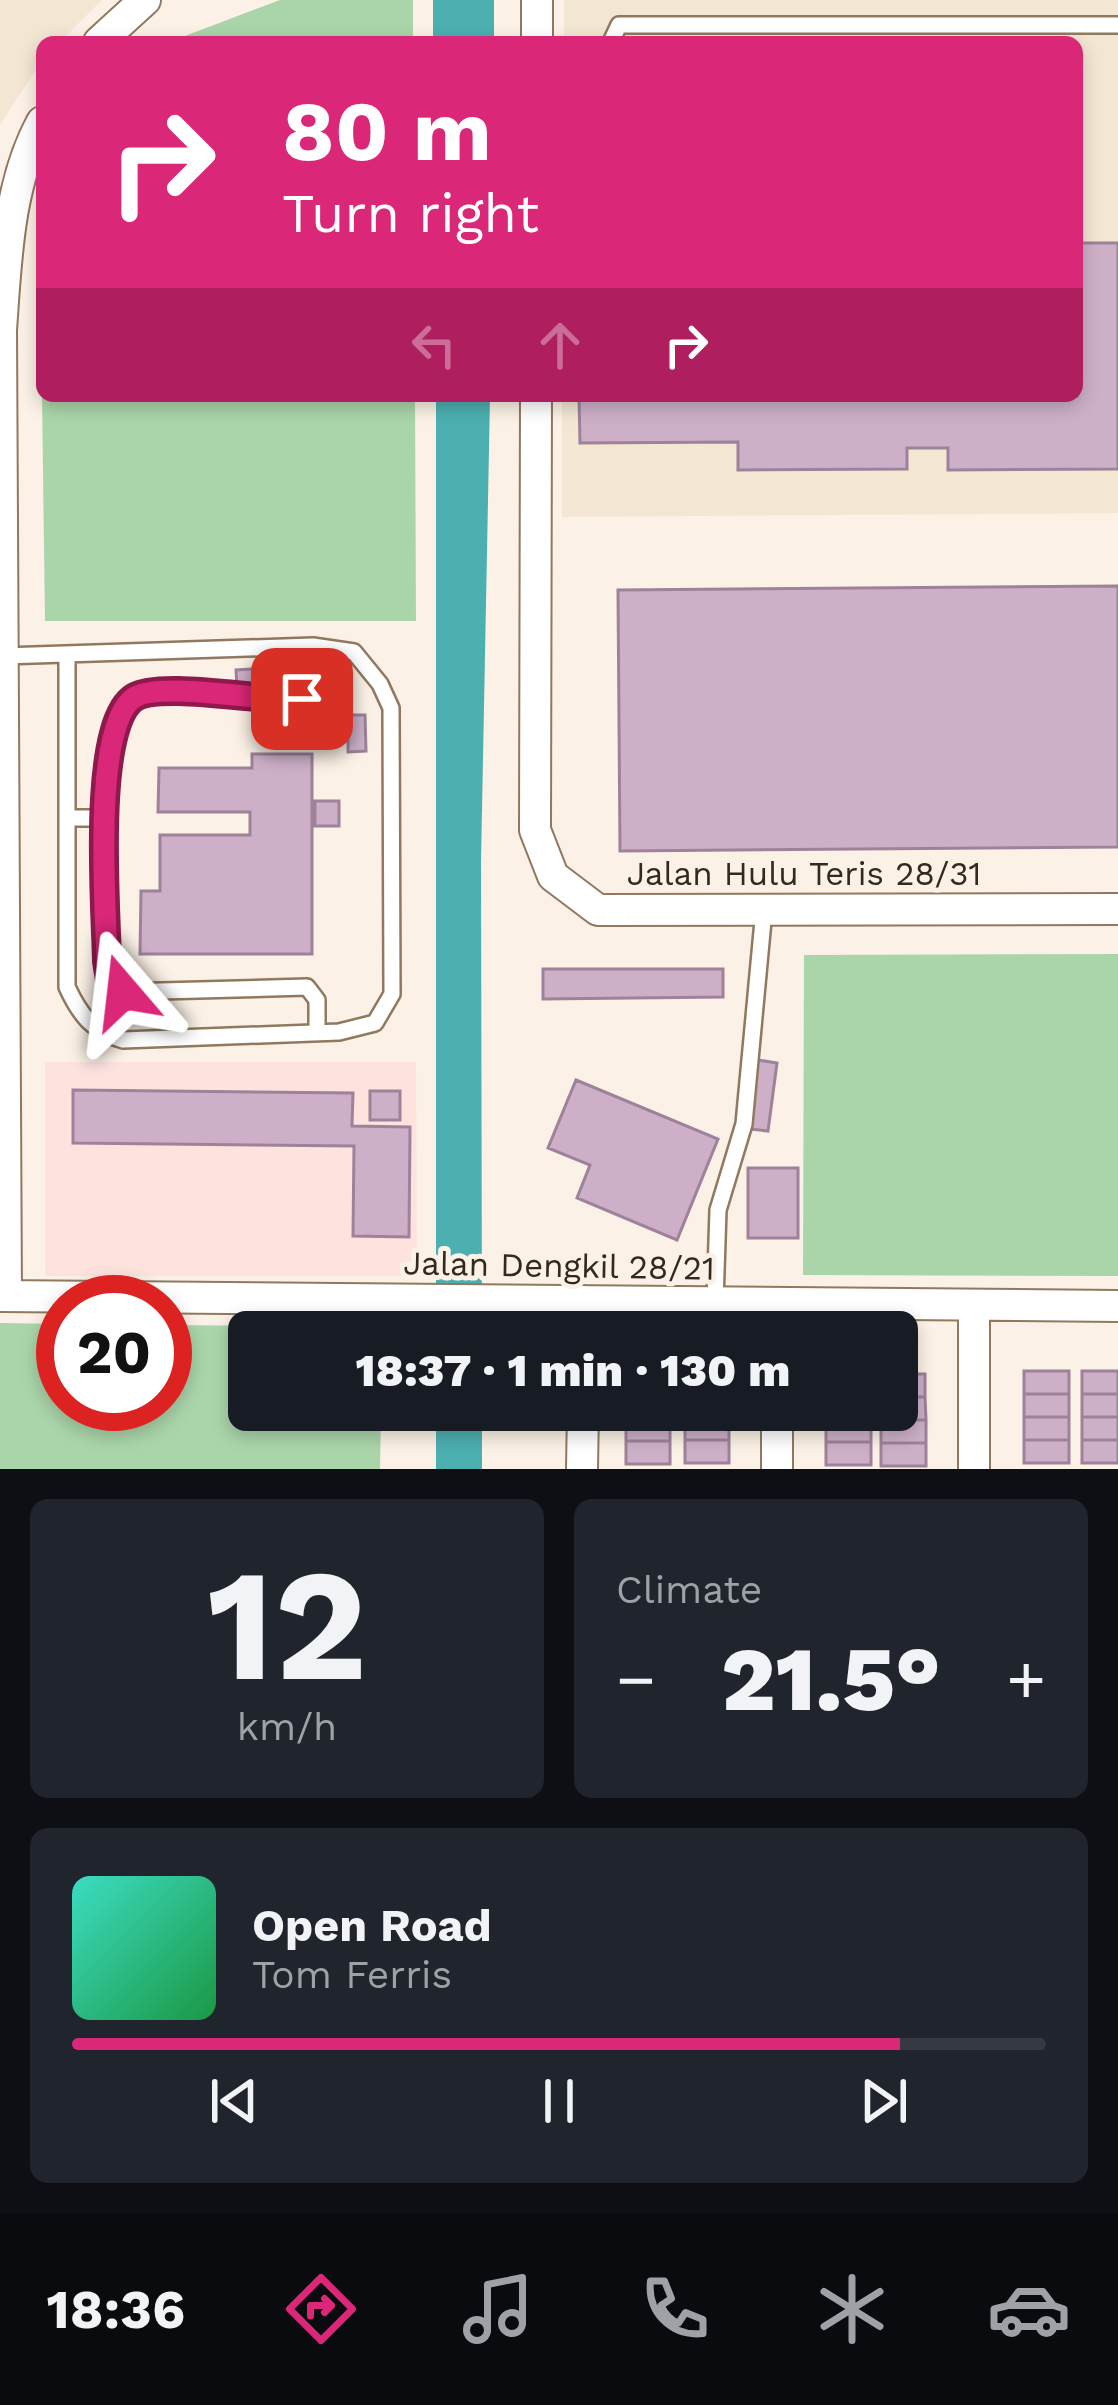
<!DOCTYPE html>
<meta charset="utf-8">
<style>
body{margin:0;font-family:"Work Sans",sans-serif;background:#20242c;color:#f1f3f6;height:100vh;display:flex;flex-direction:column;font-size:45px;white-space:nowrap}
*{box-sizing:border-box;margin:0}
p{font-size:39px;color:#9ea1a6}
.icon{flex:none;width:66px;height:66px;fill:none;stroke:currentColor;stroke-width:2;stroke-linecap:round;stroke-linejoin:round}
.map{position:relative;height:1469px;overflow:hidden}
.panel{display:flex;flex-direction:column;gap:30px;padding:30px;background:#0d0f14;flex:1}
.panel>*{flex:none}
.hud{position:absolute;left:36px;top:36px;width:1047px;height:366px;border-radius:18px;box-shadow:0 6px 18px #0003;background:#db2777;color:#fff;overflow:hidden}
.speed{position:absolute;left:36px;top:1275px;display:flex;gap:24px;font-size:60px;font-weight:700;text-align:center}
.speed>*{display:grid;place-content:center;width:156px;height:156px;border-radius:50%;background:#171b24;box-shadow:0 6px 18px #0003;line-height:1}
.speed .limit{border:18px solid #d22;background:#fff;color:#111}
.pin{position:absolute;display:grid;place-items:center;width:102px;height:102px;color:#fff;margin:-51px;border-radius:24px;box-shadow:0 6px 18px #0006}
.me{position:absolute;width:132px;margin:-66px;rotate:343deg;stroke-linejoin:round;filter:drop-shadow(0 0 9px #0008)}
.turn{display:flex;align-items:center;gap:42px;height:252px;padding:0 48px;font-size:54px}
.turn .icon{width:156px;height:156px;stroke-width:2.5}
.turn b{display:block;font-size:84px;line-height:102px}
.lanes{display:flex;align-items:center;height:114px;padding:0 48px;background:#0003;justify-content:center;gap:60px;direction:ltr}
.lanes .off{opacity:.35}
.big{font-size:90px;font-weight:800;line-height:1.1}
.panel .card{flex:1;display:flex;flex-direction:column;justify-content:center;gap:18px;min-width:0;padding:0 42px;border-radius:18px;background:#20242c}
.panel .dial{align-items:center;gap:0}
.dial b{font-size:156px;line-height:1}
.song{display:flex;align-items:center;gap:36px}
.cover{width:144px;height:144px;border-radius:18px;background:linear-gradient(135deg,hsl(170 70% 55%),hsl(140 70% 35%))}
.played{height:12px;border-radius:6px;background:linear-gradient(90deg,#db2777 85%,#363941 85%)}
.keys{display:flex;justify-content:space-around;direction:ltr}
.heat{display:flex;justify-content:space-between;align-items:center;font-size:66px;direction:ltr}
.panel .tiles{flex:1;display:grid;gap:30px;grid-template-columns:1fr 1fr}
.card:last-child{grid-column:span 2}
.trip{position:absolute;left:228px;top:1311px;width:690px;height:120px;border-radius:18px;background:#171b24;box-shadow:0 6px 18px #0003;font-weight:800;line-height:120px;text-align:center}
.dock{display:flex;height:192px;justify-content:space-around;align-items:center;background:#090b0e;color:#9ea1a6}
.dock .icon{width:84px;height:84px}
.dock .active{color:#db2777}
.dock b{font-size:54px;color:#f1f3f6}
.map>svg:first-child{display:block}
.commercial{fill:#fde2de}
.industrial{fill:#f3e7d3}
.green{fill:#aad5aa}
.water{fill:#4cafb0}
.building{fill:#cdb0c8;stroke:#9d8299;stroke-width:3}
.lines{fill:none;stroke-linecap:round;stroke-linejoin:round}
.service-casing{stroke:#90795f;stroke-width:20}
.minor-casing{stroke:#90795f;stroke-width:34}
.service{stroke:#fff;stroke-width:15}
.minor{stroke:#fff;stroke-width:30}
.route-casing{stroke:#8e194d;stroke-width:30}
.route{stroke:#db2777;stroke-width:21}
.labels{text-anchor:middle;stroke-width:10;stroke-linejoin:round;paint-order:stroke}
.street-label{font-size:33px;fill:#332a1f;stroke:#fbf1e6}
</style>
<div class="map">
<svg width="1118" height="1469" viewBox="0 0 1118 1469">
<rect width="100%" height="100%" fill="#fbf1e6"/>
<path class="commercial" d="M 45,1062 L 416,1062 L 417,1276 L 45,1276 Z"/>
<path class="industrial" d="M 0,0 L 102,0 L 60,42 L 42,42 L 42,60 L 0,125 Z
M 564,0 L 1118,0 L 1118,513 L 562,517 L 562,396 L 1077,396 L 1077,42 L 564,42 Z"/>
<path class="green" d="M 280,0 L 413,0 L 413,42 L 169,42 Z
M 42,396 L 415,396 L 416,621 L 45,621 Z
M 1118,954 L 1118,1276 L 803,1275 L 804,955 Z
M 0,1323 L 63,1324 L 63,1404 L 165,1404 L 165,1325 L 382,1327 L 382,1332 L 249,1332 L 249,1410 L 381,1410 L 380,1469 L 0,1469 Z"/>
<path class="water" d="M 433,0 L 494,0 L 494,42 L 433,42 Z
M 436,396 L 490,396 L 481,862 L 482,1332 L 436,1332 Z
M 436,1410 L 482,1410 L 482,1469 L 436,1469 Z"/>
<path class="building" d="M 1077,243 L 1118,243 L 1118,469 L 948,470 L 948,448 L 907,448 L 907,469 L 738,470 L 738,442 L 580,443 L 579,396 L 1077,396 Z
M 1118,586 L 1118,847 L 620,851 L 618,590 Z
M 286,667 L 287,685 L 237,687 L 236,670 Z
M 343,714 L 343,738 L 309,738 L 308,715 Z
M 348,715 L 365,715 L 366,751 L 348,752 Z
M 252,754 L 312,754 L 312,954 L 140,954 L 141,891 L 160,891 L 160,835 L 250,835 L 250,812 L 158,812 L 159,768 L 252,768 Z
M 315,801 L 339,801 L 339,826 L 315,826 Z
M 543,969 L 723,969 L 723,997 L 543,999 Z
M 758,1060 L 777,1063 L 768,1131 L 749,1129 Z
M 576,1080 L 718,1139 L 677,1240 L 577,1198 L 590,1165 L 548,1148 Z
M 73,1090 L 353,1093 L 352,1126 L 410,1127 L 409,1237 L 353,1236 L 354,1146 L 73,1143 Z
M 370,1091 L 400,1091 L 400,1120 L 370,1120 Z
M 748,1168 L 798,1168 L 798,1238 L 748,1238 Z
M 1024,1371 L 1069,1371 L 1069,1394 L 1024,1394 Z
M 1082,1371 L 1118,1371 L 1118,1394 L 1082,1394 Z
M 897,1374 L 925,1374 L 925,1397 L 897,1397 Z
M 1024,1394 L 1069,1394 L 1069,1417 L 1024,1417 Z
M 1082,1394 L 1118,1394 L 1118,1417 L 1082,1417 Z
M 897,1397 L 925,1397 L 926,1420 L 881,1420 L 881,1410 L 897,1410 Z
M 826,1410 L 871,1410 L 871,1419 L 826,1419 Z
M 685,1417 L 729,1417 L 729,1440 L 685,1440 Z
M 1024,1417 L 1069,1417 L 1069,1440 L 1024,1440 Z
M 1082,1417 L 1118,1417 L 1118,1440 L 1082,1440 Z
M 626,1418 L 670,1418 L 670,1441 L 626,1441 Z
M 826,1419 L 871,1419 L 871,1442 L 826,1442 Z
M 881,1420 L 926,1420 L 926,1443 L 881,1443 Z
M 685,1440 L 729,1440 L 729,1463 L 685,1463 Z
M 1024,1440 L 1069,1440 L 1069,1463 L 1024,1463 Z
M 1082,1440 L 1118,1440 L 1118,1463 L 1082,1463 Z
M 626,1441 L 670,1441 L 670,1464 L 626,1464 Z
M 826,1442 L 871,1442 L 871,1465 L 826,1465 Z
M 881,1443 L 926,1443 L 926,1466 L 881,1466 Z"/>
<g class="lines">
<g class="service-casing">
<path id="service" d="M 611,42 L 619,25 L 1118,25
M 313,646 L 313,678 L 303,699 C 260,702 171,681 138,696 C 93,717 102,933 110,980 L 123,992 L 307,987 L 317,1000 L 317,1032
M 3,656 L 313,646 L 354,652 L 380,684 L 391,708 L 392,994 L 375,1023 L 339,1032 L 123,1040 C 92,1031 80,1015 67,987 L 67,655
M 67,818 L 103,818
M 715,1302 L 718,1210 L 744,1124 L 764,910"/>
</g>
<g class="minor-casing">
<path id="minor" d="M 99,42 L 145,0
M 537,42 L 537,0
M 536,396 L 535,830 L 553,876 L 598,910 L 1118,909
M 0,1296 L 1118,1306
M 6,1296 L 1,330 C 6,261 8,184 42,122
M 974,1305 L 974,1469
M 583,1332 L 583,1301
M 777,1410 L 777,1469
M 582,1469 L 583,1410"/>
</g>
<use href="#service" class="service"/>
<use href="#minor" class="minor"/>
</g>
<g class="lines">
<g class="route-casing">
<path id="route" d="M 123,992 L 110,980 L 107,961 C 106,910 91,723 135,697 C 163,681 264,702 302,699"/>
</g>
<use href="#route" class="route"/>
</g>
<g class="labels">
<g class="street-label">
<text x="804" y="885">Jalan Hulu Teris 28/31</text>
<text transform="translate(559 1265) rotate(1)" y="12">Jalan Dengkil 28/21</text>
</g>
</g>
</svg>
<div class="speed"><div class="limit">20</div></div>
<div class="pin" style="left:302px;top:699px;background:#d93025"><svg class="icon" aria-label="arrive" viewBox="0 0 24 24"><path d="M6 21V4h12l-3 4 3 4H6"/></svg></div>
<svg class="me" style="left:123px;top:992px" viewBox="-20 -20 40 40"><path d="M0-17L14 15 0 8-14 15z" fill="#db2777" stroke="#fff" stroke-width="4"/></svg>
<div class="trip">18:37 · 1 min · 130 m</div>
<div class="hud">
<div class="turn"><svg class="icon" aria-label="right" viewBox="0 0 24 24"><path d="M7 20v-9h11M14 6l5 5-5 5"/></svg><div><b>80 m</b>Turn right</div></div>
<div class="lanes"><svg class="icon off" aria-label="left" viewBox="0 0 24 24"><path d="M17 20v-9H6M10 6l-5 5 5 5"/></svg><svg class="icon off" aria-label="ahead" viewBox="0 0 24 24"><path d="M12 20V5M6 11l6-6 6 6"/></svg><svg class="icon" aria-label="right" viewBox="0 0 24 24"><path d="M7 20v-9h11M14 6l5 5-5 5"/></svg></div>
</div>
</div>
<section class="panel">
<div class="tiles">
<div class="card dial"><b>12</b><p>km/h</p></div>
<div class="card"><p>Climate</p>
<div class="heat"><a>−</a><b class="big">21.5°</b><a>+</a></div>
</div>
<div class="card">
<div class="song"><i class="cover"></i><div><b>Open Road</b><p>Tom Ferris</p></div></div>
<div class="played"></div>
<div class="keys"><svg class="icon" aria-label="previous" viewBox="0 0 24 24"><path d="M18 5L8 12l10 7zM5 5v14"/></svg><svg class="icon" aria-label="pause" viewBox="0 0 24 24"><path d="M8 5v14M16 5v14"/></svg><svg class="icon" aria-label="next" viewBox="0 0 24 24"><path d="M6 5l10 7-10 7zM19 5v14"/></svg></div>
</div>
</div>
</section>
<nav class="dock">
<b>18:36</b>
<svg class="icon active" aria-label="directions" viewBox="0 0 24 24"><path d="M12 3l9 9-9 9-9-9zM9 14v-3h6M13 9l2 2-2 2"/></svg>
<svg class="icon" aria-label="music" viewBox="0 0 24 24"><path d="M9 18V5l10-2v13"/><circle cx="6" cy="18" r="3"/><circle cx="16" cy="16" r="3"/></svg>
<svg class="icon" aria-label="phone" viewBox="0 0 24 24"><path d="M5 4h4l2 5-3 2q2 4 5 5l2-3 5 2v4C11 20 4 13 5 4z"/></svg>
<svg class="icon" aria-label="climate" viewBox="0 0 24 24"><path d="M12 3v18M4 7l16 10M4 17L20 7"/></svg>
<svg class="icon" aria-label="car" viewBox="0 0 24 24"><path d="M5 17H2v-5l4-1 3-4h7l3 4 3 1v5h-3M9 17h6M6 11h13"/><circle cx="7" cy="17" r="2"/><circle cx="17" cy="17" r="2"/></svg>
</nav>
